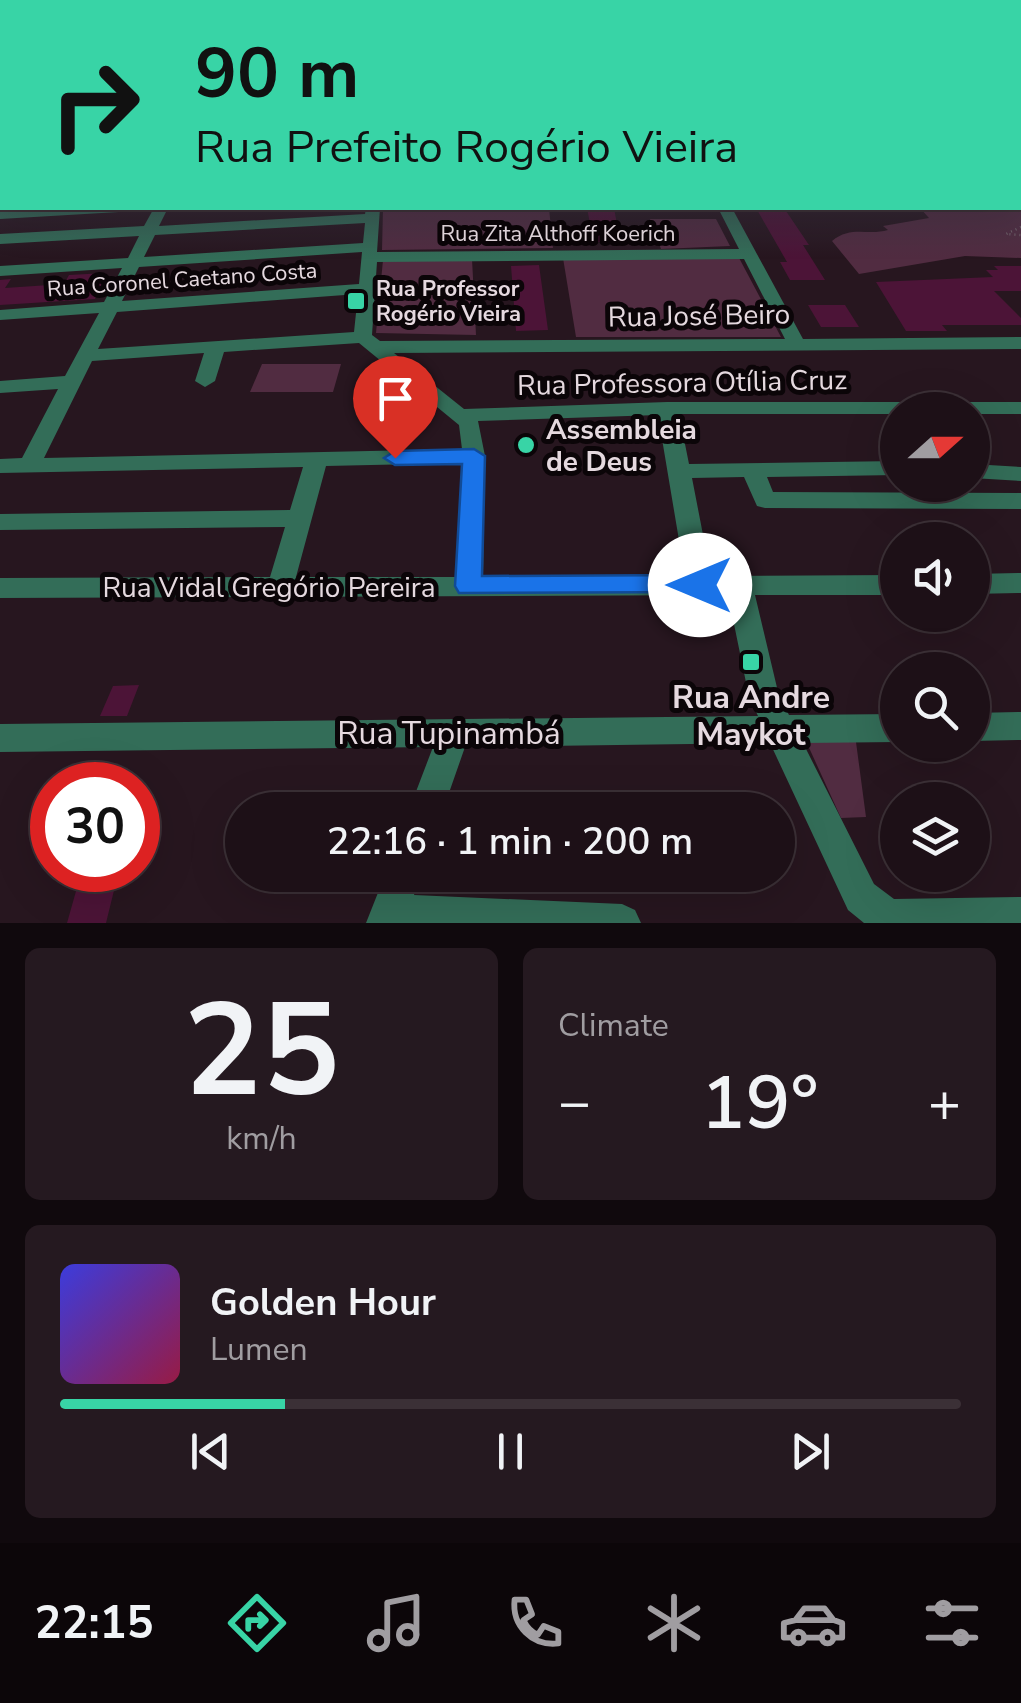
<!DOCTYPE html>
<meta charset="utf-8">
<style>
body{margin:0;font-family:"Nunito Sans",sans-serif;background:#251920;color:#f1f3f6;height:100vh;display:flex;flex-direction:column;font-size:38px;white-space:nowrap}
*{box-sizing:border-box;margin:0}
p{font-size:32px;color:#a09da1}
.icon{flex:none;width:55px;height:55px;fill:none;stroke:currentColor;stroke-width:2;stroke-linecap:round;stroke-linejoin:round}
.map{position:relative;height:923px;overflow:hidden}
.panel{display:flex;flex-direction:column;gap:25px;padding:25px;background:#10090d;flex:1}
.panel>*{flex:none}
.hud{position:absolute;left:0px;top:0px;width:1022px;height:210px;box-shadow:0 10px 40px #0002,0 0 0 2px #3b3036;background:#38d4a6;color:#111;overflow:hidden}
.needle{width:65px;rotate:69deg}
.controls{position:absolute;left:880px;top:392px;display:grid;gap:20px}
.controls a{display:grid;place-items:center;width:110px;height:110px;border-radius:50%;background:#1d1017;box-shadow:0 10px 40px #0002,0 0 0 2px #3b3036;font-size:50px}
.speed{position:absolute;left:30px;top:762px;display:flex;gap:20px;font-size:50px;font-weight:700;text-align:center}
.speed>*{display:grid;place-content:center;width:130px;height:130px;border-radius:50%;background:#1d1017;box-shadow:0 10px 40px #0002,0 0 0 2px #3b3036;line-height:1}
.speed .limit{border:15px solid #d22;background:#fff;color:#111}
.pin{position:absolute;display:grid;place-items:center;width:85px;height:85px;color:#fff;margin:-102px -42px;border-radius:50% 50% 50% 0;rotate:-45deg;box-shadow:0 0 10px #0007}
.pin .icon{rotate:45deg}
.me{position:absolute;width:110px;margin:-55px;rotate:270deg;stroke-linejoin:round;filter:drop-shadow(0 0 8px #0008)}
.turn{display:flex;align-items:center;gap:35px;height:210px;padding:0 30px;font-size:45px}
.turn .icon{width:130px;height:130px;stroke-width:2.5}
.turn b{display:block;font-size:70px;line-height:85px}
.big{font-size:75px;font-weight:600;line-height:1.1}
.panel .card{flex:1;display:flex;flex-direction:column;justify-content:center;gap:15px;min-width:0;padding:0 35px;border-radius:15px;background:#251920}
.panel .dial{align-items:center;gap:0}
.dial b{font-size:130px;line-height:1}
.song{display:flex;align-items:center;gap:30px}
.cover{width:120px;height:120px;border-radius:15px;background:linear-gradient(135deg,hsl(240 70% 55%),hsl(340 70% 35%))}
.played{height:10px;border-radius:5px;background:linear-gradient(90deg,#38d4a6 25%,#3b3036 25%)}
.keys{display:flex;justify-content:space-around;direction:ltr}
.heat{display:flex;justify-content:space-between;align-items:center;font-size:55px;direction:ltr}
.panel .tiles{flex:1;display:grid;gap:25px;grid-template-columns:1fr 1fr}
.card:last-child{grid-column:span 2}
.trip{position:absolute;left:225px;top:792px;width:570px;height:100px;border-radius:50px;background:#1d1017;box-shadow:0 10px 40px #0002,0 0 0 2px #3b3036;font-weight:600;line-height:100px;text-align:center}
.tabs{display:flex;height:160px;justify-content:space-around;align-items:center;background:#0c0609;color:#a09da1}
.tabs .icon{width:70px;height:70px}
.tabs .current{color:#38d4a6}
.tabs b{font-size:45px;color:#f1f3f6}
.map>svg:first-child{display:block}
.green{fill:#512c41}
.building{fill:#4c1437}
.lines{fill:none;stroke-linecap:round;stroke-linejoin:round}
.path{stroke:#76676e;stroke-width:2.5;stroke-dasharray:1 4;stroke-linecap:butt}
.minor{fill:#336d58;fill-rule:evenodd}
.route{fill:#1a73e8;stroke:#114b97;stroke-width:2.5}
.poi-dot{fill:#38d4a6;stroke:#0b0508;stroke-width:4}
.labels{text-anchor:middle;stroke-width:10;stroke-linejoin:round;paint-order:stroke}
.far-street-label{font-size:22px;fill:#e5d9df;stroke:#0b0508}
.far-poi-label{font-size:22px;font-weight:bold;fill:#e5d9df;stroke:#0b0508;text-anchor:start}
.street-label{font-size:28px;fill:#e5d9df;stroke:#0b0508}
.poi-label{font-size:28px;font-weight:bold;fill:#e5d9df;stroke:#0b0508;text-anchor:start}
.near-poi-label{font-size:32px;font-weight:bold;fill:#e5d9df;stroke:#0b0508}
.near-street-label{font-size:32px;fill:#e5d9df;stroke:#0b0508}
</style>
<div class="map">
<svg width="1021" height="923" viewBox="0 0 1021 923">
<rect width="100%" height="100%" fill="#27161f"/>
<path class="green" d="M 1021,194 L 1021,258 L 965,256 L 859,274 L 832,241 C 851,225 868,236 888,230 L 883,226 L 929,218 L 920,208 L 1020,208 Z
M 383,208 L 549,208 L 553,248 L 382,250 Z
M 650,219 L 716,219 L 730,246 L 661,249 Z
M 738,256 L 781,337 L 576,337 L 563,258 Z
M 472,259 L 476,335 L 376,333 L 383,260 Z
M 262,364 L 341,364 L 333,392 L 250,392 Z
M 806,741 L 856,742 L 866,817 L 841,818 Z"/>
<path class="building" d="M 587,208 L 614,208 L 618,230 L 635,230 L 638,242 L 576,242 L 575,229 L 591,229 Z
M 756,208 L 784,208 L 809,245 L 803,245 L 825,280 L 790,280 L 780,262 L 787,262 Z
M 539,265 L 548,330 L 516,331 L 511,266 Z
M 994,266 L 1021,266 L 1021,291 L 994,291 L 1021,318 L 1021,325 L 942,325 L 947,331 L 906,331 L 876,282 L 993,277 L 986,270 L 998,270 Z
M 106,273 L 95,299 L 0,305 L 0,280 L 11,279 L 5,288 L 64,284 L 69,275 Z
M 808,305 L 845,305 L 859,327 L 821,327 Z
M 139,685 L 127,716 L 100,716 L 113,686 Z
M 82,870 L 119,870 L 106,923 L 67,923 Z"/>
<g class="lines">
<path class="path" d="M 1021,227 L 1006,234 L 1021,235"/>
<path class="minor" d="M 1020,137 L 1021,137 L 1021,145 L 1020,145 Z
M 0,140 L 2,141 L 2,147 L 0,148 Z
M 0,162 L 2,162 L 2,170 L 0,170 Z
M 1020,188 L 1021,188 L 1021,196 L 1020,196 Z
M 55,208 L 126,208 L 119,212 L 0,219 L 0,211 Z
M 154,208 L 168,208 L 159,226 L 365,214 L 366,208 L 380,208 L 377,252 L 739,249 L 718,208 L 732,208 L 803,339 L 1021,337 L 1021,349 L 394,353 L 464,409 L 667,402 L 1021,402 L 1021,414 L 972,414 L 972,410 L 898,410 L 898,414 L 679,414 L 689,464 L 898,461 L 898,475 L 767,477 L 773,492 L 1021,493 L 1021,509 L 765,508 L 757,506 L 744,477 L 692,478 L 711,576 L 898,575 L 898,595 L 755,595 L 779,696 L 789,715 L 898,714 L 898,742 L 803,743 L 874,884 L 894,899 L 1021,897 L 1021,923 L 864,923 L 848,910 L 770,743 L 465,747 L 443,810 L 409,810 L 433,747 L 0,752 L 0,724 L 758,716 L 749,697 L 728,595 L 0,598 L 0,578 L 270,577 L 285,527 L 0,530 L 0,514 L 290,510 L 303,467 L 0,473 L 0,459 L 22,458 L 58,389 L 0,393 L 0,381 L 65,376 L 99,313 L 0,320 L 0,310 L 104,302 L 122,268 L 0,276 L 0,266 L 128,258 L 139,236 L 0,244 L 0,234 L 144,226 ZM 365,223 L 363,243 L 144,257 L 155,235 ZM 362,252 L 359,284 L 122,301 L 139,267 ZM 744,259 L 785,339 L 380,341 L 372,335 L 377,262 ZM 358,294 L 354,332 L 98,349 L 117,312 ZM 359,343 L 459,425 L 462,449 L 44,458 L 92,361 L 204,353 L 195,381 L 205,387 L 215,381 L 224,352 ZM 658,415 L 685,576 L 483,576 L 485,456 L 478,421 ZM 462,463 L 456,577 L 296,577 L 326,466 Z
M 972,464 L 1021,467 L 1021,481 L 972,478 Z
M 1021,573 L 1021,593 L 972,594 L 972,574 Z
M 1021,712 L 1021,740 L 972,741 L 972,713 Z
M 385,875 L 421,875 L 414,895 L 622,904 L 635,910 L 641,923 L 366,923 Z"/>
</g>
<linearGradient id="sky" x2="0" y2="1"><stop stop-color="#150c11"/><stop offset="0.5" stop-color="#413c4d"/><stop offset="1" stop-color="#413c4d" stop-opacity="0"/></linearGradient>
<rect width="1021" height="258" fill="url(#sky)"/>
<path class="route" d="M 474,449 L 485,456 L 482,576 L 700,575 L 710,578 L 714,585 L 710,592 L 459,593 L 455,586 L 462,464 L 395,465 L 384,458 L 395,451 Z"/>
<g class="poi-dot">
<rect x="346" y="291" width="20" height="20" rx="5"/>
<circle cx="526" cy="445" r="10"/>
<rect x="741" y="652" width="20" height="20" rx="5"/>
</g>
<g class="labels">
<g class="far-street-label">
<text x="558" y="241">Rua Zita Althoff Koerich</text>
<text transform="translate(182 279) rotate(-4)" y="8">Rua Coronel Caetano Costa</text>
</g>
<g class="far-poi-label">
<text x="376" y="296">Rua Professor<tspan x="376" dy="25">Rogério Vieira</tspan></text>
</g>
<g class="street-label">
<text transform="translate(699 315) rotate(-1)" y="10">Rua José Beiro</text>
<text transform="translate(682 382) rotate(-1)" y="10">Rua Professora Otília Cruz</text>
<text x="269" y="597">Rua Vidal Gregório Pereira</text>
</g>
<g class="poi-label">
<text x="546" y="439">Assembleia<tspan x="546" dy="32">de Deus</tspan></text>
</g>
<g class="near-poi-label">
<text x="751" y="708">Rua Andre<tspan x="751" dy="37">Maykot</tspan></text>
</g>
<g class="near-street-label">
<text x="449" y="744">Rua Tupinambá</text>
</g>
</g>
</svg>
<div class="controls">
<a><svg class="needle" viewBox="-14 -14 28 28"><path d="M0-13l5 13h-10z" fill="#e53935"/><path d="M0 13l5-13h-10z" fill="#a09da1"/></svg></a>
<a><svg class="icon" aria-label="sound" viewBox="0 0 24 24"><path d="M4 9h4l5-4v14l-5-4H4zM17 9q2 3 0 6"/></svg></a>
<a><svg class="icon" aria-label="search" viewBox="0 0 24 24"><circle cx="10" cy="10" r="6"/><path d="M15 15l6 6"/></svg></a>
<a><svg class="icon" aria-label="layers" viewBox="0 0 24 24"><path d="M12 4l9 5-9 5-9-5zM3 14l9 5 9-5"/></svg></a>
</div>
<div class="speed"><div class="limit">30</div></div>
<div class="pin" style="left:395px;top:458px;background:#d93025"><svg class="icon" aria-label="arrive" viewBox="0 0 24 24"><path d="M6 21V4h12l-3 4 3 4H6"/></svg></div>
<svg class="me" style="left:700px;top:585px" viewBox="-20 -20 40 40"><circle r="19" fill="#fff"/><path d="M0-13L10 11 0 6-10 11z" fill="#1a73e8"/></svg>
<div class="trip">22:16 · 1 min · 200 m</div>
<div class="hud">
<div class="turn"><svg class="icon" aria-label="right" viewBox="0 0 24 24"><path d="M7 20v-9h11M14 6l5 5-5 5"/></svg><div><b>90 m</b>Rua Prefeito Rogério Vieira</div></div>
</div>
</div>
<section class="panel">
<div class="tiles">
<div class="card dial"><b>25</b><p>km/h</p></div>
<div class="card"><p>Climate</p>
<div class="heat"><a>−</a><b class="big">19°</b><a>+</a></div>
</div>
<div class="card">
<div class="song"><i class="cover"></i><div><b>Golden Hour</b><p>Lumen</p></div></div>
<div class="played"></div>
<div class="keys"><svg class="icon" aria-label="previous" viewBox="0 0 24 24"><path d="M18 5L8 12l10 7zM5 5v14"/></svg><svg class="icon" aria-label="pause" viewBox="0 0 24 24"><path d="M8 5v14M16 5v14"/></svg><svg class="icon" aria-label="next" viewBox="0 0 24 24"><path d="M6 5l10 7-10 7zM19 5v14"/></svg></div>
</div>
</div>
</section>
<nav class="tabs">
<b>22:15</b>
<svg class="icon current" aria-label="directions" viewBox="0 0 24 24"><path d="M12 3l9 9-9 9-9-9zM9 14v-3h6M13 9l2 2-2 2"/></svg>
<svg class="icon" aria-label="music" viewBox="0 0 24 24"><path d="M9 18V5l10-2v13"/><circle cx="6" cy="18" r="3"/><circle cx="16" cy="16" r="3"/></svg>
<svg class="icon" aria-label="phone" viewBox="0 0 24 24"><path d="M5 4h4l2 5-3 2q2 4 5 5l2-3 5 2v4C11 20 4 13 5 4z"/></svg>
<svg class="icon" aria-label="climate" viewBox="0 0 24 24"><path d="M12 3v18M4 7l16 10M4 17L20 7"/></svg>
<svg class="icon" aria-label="car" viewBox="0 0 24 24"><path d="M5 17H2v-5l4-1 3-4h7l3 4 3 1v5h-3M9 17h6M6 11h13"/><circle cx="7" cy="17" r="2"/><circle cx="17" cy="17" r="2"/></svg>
<svg class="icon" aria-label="filters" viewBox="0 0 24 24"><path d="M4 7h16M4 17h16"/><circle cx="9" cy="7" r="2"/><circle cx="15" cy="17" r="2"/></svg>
</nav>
